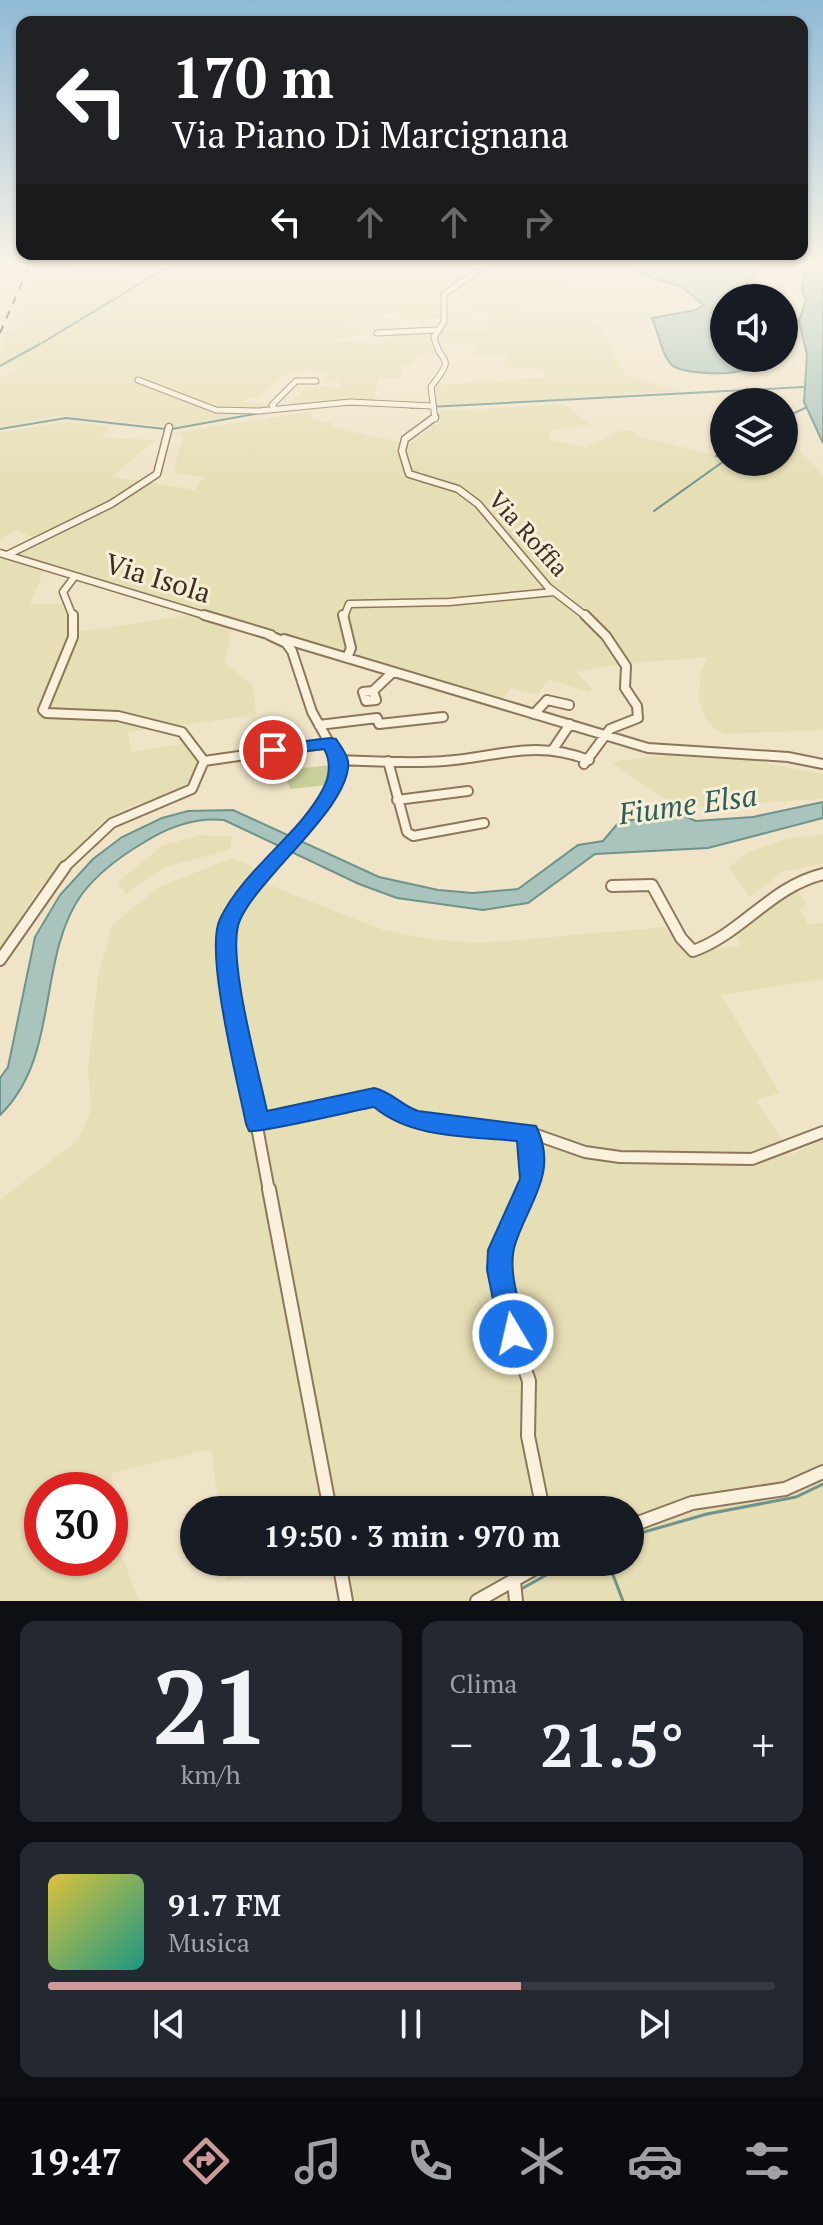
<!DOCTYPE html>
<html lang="it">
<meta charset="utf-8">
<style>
body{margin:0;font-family:"PT Serif",serif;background:#242831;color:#f1f3f6;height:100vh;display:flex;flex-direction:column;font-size:30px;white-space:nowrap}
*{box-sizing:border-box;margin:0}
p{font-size:26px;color:#9ea1a6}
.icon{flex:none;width:44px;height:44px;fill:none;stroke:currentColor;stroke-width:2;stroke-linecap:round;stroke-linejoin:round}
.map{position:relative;height:1601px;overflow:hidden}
.panel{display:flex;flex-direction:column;gap:20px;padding:20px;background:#0d0f14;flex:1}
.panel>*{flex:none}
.guide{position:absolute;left:16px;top:16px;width:792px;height:244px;border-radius:16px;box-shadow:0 2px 6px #0004;background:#202124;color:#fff;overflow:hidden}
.tools{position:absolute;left:710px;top:284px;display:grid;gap:16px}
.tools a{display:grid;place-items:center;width:88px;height:88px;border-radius:50%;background:#171b24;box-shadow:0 2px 6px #0004;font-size:40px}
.speed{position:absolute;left:24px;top:1472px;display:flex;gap:16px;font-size:40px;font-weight:700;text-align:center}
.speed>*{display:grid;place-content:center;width:104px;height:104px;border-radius:50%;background:#171b24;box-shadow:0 2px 6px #0004;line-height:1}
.speed .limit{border:12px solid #d22;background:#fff;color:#111}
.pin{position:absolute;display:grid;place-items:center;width:68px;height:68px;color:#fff;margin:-34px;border:4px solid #fff;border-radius:50%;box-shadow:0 2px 8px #0007}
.me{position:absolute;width:88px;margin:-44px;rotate:351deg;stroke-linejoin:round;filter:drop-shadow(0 0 6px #0008)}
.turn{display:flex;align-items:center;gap:28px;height:168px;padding:0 24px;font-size:36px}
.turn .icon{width:104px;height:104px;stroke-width:2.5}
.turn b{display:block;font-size:56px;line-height:68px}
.lanes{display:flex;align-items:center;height:76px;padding:0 24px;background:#0003;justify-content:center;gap:40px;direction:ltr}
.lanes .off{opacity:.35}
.big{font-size:60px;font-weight:800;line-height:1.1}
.panel .widget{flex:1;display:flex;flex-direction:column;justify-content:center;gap:12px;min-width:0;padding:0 28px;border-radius:16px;background:#242831}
.panel .dial{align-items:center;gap:0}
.dial b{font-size:104px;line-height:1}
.song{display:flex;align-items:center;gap:24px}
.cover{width:96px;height:96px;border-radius:12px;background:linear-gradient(135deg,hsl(50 70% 55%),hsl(170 70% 35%))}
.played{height:8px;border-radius:4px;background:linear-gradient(90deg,#cc999b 65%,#363941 65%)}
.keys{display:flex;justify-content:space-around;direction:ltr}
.heat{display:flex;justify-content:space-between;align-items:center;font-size:44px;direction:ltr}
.panel .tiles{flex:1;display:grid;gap:20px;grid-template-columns:1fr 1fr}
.widget:last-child{grid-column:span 2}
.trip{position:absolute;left:180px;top:1496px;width:464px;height:80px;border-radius:40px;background:#171b24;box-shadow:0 2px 6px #0004;font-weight:800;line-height:80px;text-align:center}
.dock{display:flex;height:128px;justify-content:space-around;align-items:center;background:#090b0e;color:#9ea1a6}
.dock .icon{width:56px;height:56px}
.dock .active{color:#cc999b}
.dock b{font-size:36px;color:#f1f3f6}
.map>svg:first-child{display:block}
.farmland{fill:#e6deb5;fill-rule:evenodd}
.green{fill:#c9cf9b}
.water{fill:#a9c4bc;stroke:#6f938a;stroke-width:2}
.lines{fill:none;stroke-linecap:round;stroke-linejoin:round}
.stream-far1{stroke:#6f938a;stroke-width:2}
.stream{stroke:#6f938a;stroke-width:3}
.minor-far4-casing{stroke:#8d765c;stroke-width:7}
.minor-far3-casing{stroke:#8d765c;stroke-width:9}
.minor-far2-casing{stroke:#8d765c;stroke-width:12}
.minor-far1-casing{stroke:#8d765c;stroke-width:14}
.minor-casing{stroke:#8d765c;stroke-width:16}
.minor-far4{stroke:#faf1dc;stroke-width:5}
.minor-far3{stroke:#faf1dc;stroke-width:6}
.minor-far2{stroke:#faf1dc;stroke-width:8}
.minor-far1{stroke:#faf1dc;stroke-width:10}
.minor{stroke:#faf1dc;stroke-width:12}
.rail{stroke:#3d2e20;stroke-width:2;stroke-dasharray:8 8;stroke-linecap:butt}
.route{fill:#1a73e8;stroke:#114b97;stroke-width:2}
.labels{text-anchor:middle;stroke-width:6;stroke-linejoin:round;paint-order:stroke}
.far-street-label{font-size:24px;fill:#3d2e20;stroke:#f7eed8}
.street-label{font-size:28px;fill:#3d2e20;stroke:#f7eed8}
.water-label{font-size:30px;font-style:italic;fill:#2f5d5a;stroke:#f7eed8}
</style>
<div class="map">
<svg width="823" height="1601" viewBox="0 0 823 1601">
<rect width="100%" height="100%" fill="#f0e4c8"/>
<path class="farmland" d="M 41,264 L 463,264 L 452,270 L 473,275 L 489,264 L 571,264 L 577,281 L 564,284 L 575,293 L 533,287 L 527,291 L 529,303 L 522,308 L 526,320 L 597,321 L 625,375 L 680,391 L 435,406 L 435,385 L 544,378 L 546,370 L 504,368 L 506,357 L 475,355 L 476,345 L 439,344 L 438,332 L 488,332 L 489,315 L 476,314 L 471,301 L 445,300 L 447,293 L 405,291 L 398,297 L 400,304 L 441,306 L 442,319 L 357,310 L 353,319 L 361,320 L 360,323 L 347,323 L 346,327 L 359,328 L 359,335 L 327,340 L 384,344 L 399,332 L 431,331 L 432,346 L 438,352 L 416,354 L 413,365 L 402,366 L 401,378 L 378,378 L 374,404 L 285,408 L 305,388 L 340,387 L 340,382 L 323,381 L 328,372 L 305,370 L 300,374 L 286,373 L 257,398 L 248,397 L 243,402 L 270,405 L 270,410 L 176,427 L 58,416 L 0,428 L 0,378 L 20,367 L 0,365 L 0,352 L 9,332 L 20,326 L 16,324 Z
M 564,404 L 591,425 L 551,430 L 548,439 L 585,448 L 619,431 L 632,431 L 636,436 L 720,456 L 724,453 L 724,462 L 784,462 L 784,434 L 818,469 L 823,477 L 823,730 L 725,734 L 714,728 L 705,718 L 699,699 L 701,671 L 708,657 L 620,664 L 577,672 L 592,689 L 588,692 L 549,680 L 537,695 L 512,688 L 501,701 L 233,621 L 225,664 L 253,685 L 256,715 L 128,732 L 132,752 L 188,743 L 201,761 L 191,786 L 124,809 L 102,822 L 35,894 L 0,953 L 0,549 L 16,553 L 42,540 L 15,531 L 0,540 L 0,433 L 63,422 L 109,426 L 103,438 L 155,440 L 112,477 L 195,490 L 204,477 L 173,473 L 183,436 L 173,433 L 310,411 L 313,420 L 331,422 L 331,426 L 348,431 L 409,444 L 440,421 L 439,411 ZM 47,563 L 204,612 L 204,613 L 71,633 L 67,604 L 30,604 Z
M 673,754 L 734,757 L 823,774 L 823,799 L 678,808 L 611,762 Z
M 823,834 L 823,864 L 784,871 L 750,897 L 729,867 L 749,852 L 787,839 Z
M 200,835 L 232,836 L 230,850 L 164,867 L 126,894 L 118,882 L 162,846 Z
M 233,858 L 251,866 L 255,873 L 225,911 L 218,944 L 321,1510 L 219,1510 L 211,1449 L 112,1473 L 116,1541 L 139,1601 L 0,1601 L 0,1200 L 78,1140 L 91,1110 L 88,1069 L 98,977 L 112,925 L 159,887 ZM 42,1490 L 110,1490 L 110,1558 L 42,1558 Z
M 262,882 L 383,930 L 429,939 L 481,943 L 665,927 L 687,953 L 741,945 L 735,931 L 793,883 L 807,906 L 799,909 L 808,924 L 823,923 L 823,979 L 721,995 L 780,1093 L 756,1100 L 792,1155 L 823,1139 L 823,1601 L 354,1601 L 347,1562 L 630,1562 L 630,1510 L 336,1510 L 229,950 L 231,929 L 241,907 Z
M 225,1562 L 291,1562 L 227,1582 Z"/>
<path class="green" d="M 62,264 L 172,264 L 172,266 L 127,266 L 115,274 L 71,273 L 75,268 L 60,267 Z
M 330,765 L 327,785 L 291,789 L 281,771 Z"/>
<path class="water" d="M 760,264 L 751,278 L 754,289 L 749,298 L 724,298 L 724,358 L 755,358 L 757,363 C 750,377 684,376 672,365 C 662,356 658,331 652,318 L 696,310 L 703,305 L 682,287 L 637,273 L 624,265 Z
M 807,264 L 823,264 L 823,443 L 804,402 L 807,355 L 799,321 L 806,300 L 802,290 Z
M 823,802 L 823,818 L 708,848 L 595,854 L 528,903 L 483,910 L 397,898 L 359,884 L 224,820 C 194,817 168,827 143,843 C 121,856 98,873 82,894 C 36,958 61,1056 0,1115 L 0,1078 L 8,1067 L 35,937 L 60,895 L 93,859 L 122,837 L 162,818 L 188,811 L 233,810 L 379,877 L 438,890 L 473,893 L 518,889 L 578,845 L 603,841 L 619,822 L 676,813 L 696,821 L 753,817 Z"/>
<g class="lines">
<path class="stream-far1" d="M 42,343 L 172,264
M 0,366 L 40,344
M 342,405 L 368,405
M 410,408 L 803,387
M 784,418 L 805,408
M 0,429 L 66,418 L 165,429
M 172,429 L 260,413
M 724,451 L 716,456 L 724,458
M 654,511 L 724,461"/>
<path class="stream" d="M 630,1536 L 707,1514 L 796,1497 L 823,1484
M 608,1562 L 623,1601
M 521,1589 L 570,1562"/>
<g class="minor-far4-casing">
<path id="minor-far4" d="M 377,333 L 435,330
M 138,380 L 216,410 L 259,411 L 350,402 L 432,406
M 274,408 L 272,405 L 296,381 L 316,381
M 435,419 L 431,387 C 457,353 441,368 434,337 L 444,322 L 444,294 L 488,264"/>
</g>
<g class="minor-far3-casing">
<path id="minor-far3" d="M 435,417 L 405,439 L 402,451 L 409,474 L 458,489 L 478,504 L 548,587 L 587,617
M 0,553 L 210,617
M 7,555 L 111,504 L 157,474 L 169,427
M 73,617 L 63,592 L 75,576
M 344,617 L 349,604 L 449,602 L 554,592"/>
</g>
<g class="minor-far2-casing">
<path id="minor-far2" d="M 73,615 L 73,637 L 43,710 L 46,713 L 118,716 L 182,732 L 204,761 L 330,743
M 204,615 L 271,635
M 343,615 L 351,648 L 347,658
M 269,635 L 286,643 L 292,651 L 312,712 L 339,760 L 338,773 L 322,805 L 269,869
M 284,639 L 648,748 L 788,757 L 823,764
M 373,691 L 376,700 L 366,701 L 363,692 Z
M 373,691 L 393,672
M 534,714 L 547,700 L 569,705
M 319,725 L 377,718 L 379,724 L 443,717
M 554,748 L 570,724
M 339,760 C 374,761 409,764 444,761 C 498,757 534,739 589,760
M 388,761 L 407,832 L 413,836 L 484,823
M 584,764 L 610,729 L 638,718 L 637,706 L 625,688 L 626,666 L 606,636 L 585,615
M 397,800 L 468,791
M 63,869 L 112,823 L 192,789 L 204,761"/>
</g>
<g class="minor-far1-casing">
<path id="minor-far1" d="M 612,886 L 652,885 L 681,938 L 693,951 C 743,933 770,887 823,874
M 0,960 L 65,867
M 257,1124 L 292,1113 L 374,1097 L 383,1099 L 396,1113 L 417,1120 L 528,1132 L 585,1152 L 620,1157 L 752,1159 L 823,1132
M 269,1191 L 225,956 L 232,914 L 271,867
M 526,1191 L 532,1179 L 528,1132"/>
</g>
<g class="minor-casing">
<path id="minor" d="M 269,1189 L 330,1510
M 527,1189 L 507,1231 L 500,1270 L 513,1334 L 529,1381 L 528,1436 L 543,1510
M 630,1526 L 692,1503 L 785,1489 L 823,1472
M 339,1562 L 346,1601
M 514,1582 L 516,1601
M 477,1601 L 546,1562"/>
</g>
<use href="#minor-far4" class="minor-far4"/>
<use href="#minor-far3" class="minor-far3"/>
<use href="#minor-far2" class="minor-far2"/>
<use href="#minor-far1" class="minor-far1"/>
<use href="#minor" class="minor"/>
<path class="rail" d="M 0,333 L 30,264"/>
</g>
<linearGradient id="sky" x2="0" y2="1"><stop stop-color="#8fbad6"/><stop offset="0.54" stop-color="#f8f3e6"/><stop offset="1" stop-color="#f8f3e6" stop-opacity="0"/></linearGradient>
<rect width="823" height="488" fill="url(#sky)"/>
<path class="route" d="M 330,738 L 336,739 C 340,745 347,754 348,761 C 353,805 259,876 240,920 C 225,952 259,1072 267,1111 L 374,1088 C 392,1092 401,1105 418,1111 L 536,1126 C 560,1174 526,1205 514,1248 C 508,1274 521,1308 527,1334 L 523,1343 L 513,1346 L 504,1343 L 500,1334 L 487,1270 L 488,1250 L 520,1179 L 517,1141 C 469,1136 412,1139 374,1107 C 356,1110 257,1134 249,1131 L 246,1124 C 238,1083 204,951 220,919 C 244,869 299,835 323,789 C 330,776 331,761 324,749 L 273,755 L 265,750 L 273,745 Z"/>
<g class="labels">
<g class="far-street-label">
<text transform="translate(528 534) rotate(48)" y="8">Via Roffia</text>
</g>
<g class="street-label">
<text transform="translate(158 578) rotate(17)" y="10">Via Isola</text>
</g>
<g class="water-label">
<text transform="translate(688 805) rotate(-8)" y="10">Fiume Elsa</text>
</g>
</g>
</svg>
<div class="tools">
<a><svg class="icon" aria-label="sound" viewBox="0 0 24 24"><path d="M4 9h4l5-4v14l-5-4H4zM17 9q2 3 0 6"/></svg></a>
<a><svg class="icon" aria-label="layers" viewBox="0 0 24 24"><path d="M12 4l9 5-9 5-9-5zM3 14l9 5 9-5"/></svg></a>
</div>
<div class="speed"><div class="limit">30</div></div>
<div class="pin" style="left:273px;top:750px;background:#d93025"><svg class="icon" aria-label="arrive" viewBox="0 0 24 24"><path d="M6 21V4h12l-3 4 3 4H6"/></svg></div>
<svg class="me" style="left:513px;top:1334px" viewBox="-20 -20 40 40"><circle r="17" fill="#1a73e8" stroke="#fff" stroke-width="3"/><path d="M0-11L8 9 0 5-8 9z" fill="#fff"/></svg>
<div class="trip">19:50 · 3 min · 970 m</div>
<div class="guide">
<div class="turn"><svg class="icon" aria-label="left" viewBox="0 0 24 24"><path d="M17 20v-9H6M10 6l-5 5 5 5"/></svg><div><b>170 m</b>Via Piano Di Marcignana</div></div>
<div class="lanes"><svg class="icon" aria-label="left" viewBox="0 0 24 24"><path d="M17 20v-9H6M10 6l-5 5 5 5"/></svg><svg class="icon off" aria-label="ahead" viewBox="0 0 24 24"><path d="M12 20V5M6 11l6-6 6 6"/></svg><svg class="icon off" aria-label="ahead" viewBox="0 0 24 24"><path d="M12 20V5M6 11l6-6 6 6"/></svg><svg class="icon off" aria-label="right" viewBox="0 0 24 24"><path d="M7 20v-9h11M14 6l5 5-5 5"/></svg></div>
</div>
</div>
<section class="panel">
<div class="tiles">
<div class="widget dial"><b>21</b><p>km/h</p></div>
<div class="widget"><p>Clima</p>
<div class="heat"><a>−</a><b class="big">21.5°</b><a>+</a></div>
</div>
<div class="widget">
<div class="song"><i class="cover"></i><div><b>91.7 FM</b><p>Musica</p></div></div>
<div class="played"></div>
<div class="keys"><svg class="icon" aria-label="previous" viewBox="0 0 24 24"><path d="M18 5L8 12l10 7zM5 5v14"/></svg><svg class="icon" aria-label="pause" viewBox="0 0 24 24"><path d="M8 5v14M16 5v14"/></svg><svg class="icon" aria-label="next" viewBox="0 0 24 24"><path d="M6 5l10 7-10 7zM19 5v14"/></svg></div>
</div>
</div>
</section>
<nav class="dock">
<b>19:47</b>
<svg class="icon active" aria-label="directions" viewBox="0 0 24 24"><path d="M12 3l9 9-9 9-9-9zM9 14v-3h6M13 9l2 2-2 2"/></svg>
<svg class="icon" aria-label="music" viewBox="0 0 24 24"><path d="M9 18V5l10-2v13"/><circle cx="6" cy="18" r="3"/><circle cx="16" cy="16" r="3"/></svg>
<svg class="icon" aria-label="phone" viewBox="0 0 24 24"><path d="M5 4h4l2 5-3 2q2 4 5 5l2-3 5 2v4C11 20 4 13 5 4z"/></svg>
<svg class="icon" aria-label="climate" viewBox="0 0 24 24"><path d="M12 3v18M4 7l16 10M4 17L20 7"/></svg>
<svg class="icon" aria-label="car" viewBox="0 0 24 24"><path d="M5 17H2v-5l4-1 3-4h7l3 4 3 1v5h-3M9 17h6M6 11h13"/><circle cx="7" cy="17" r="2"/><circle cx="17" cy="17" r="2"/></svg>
<svg class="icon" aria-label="filters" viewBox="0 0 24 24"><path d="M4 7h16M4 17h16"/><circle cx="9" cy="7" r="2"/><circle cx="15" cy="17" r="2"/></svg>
</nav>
